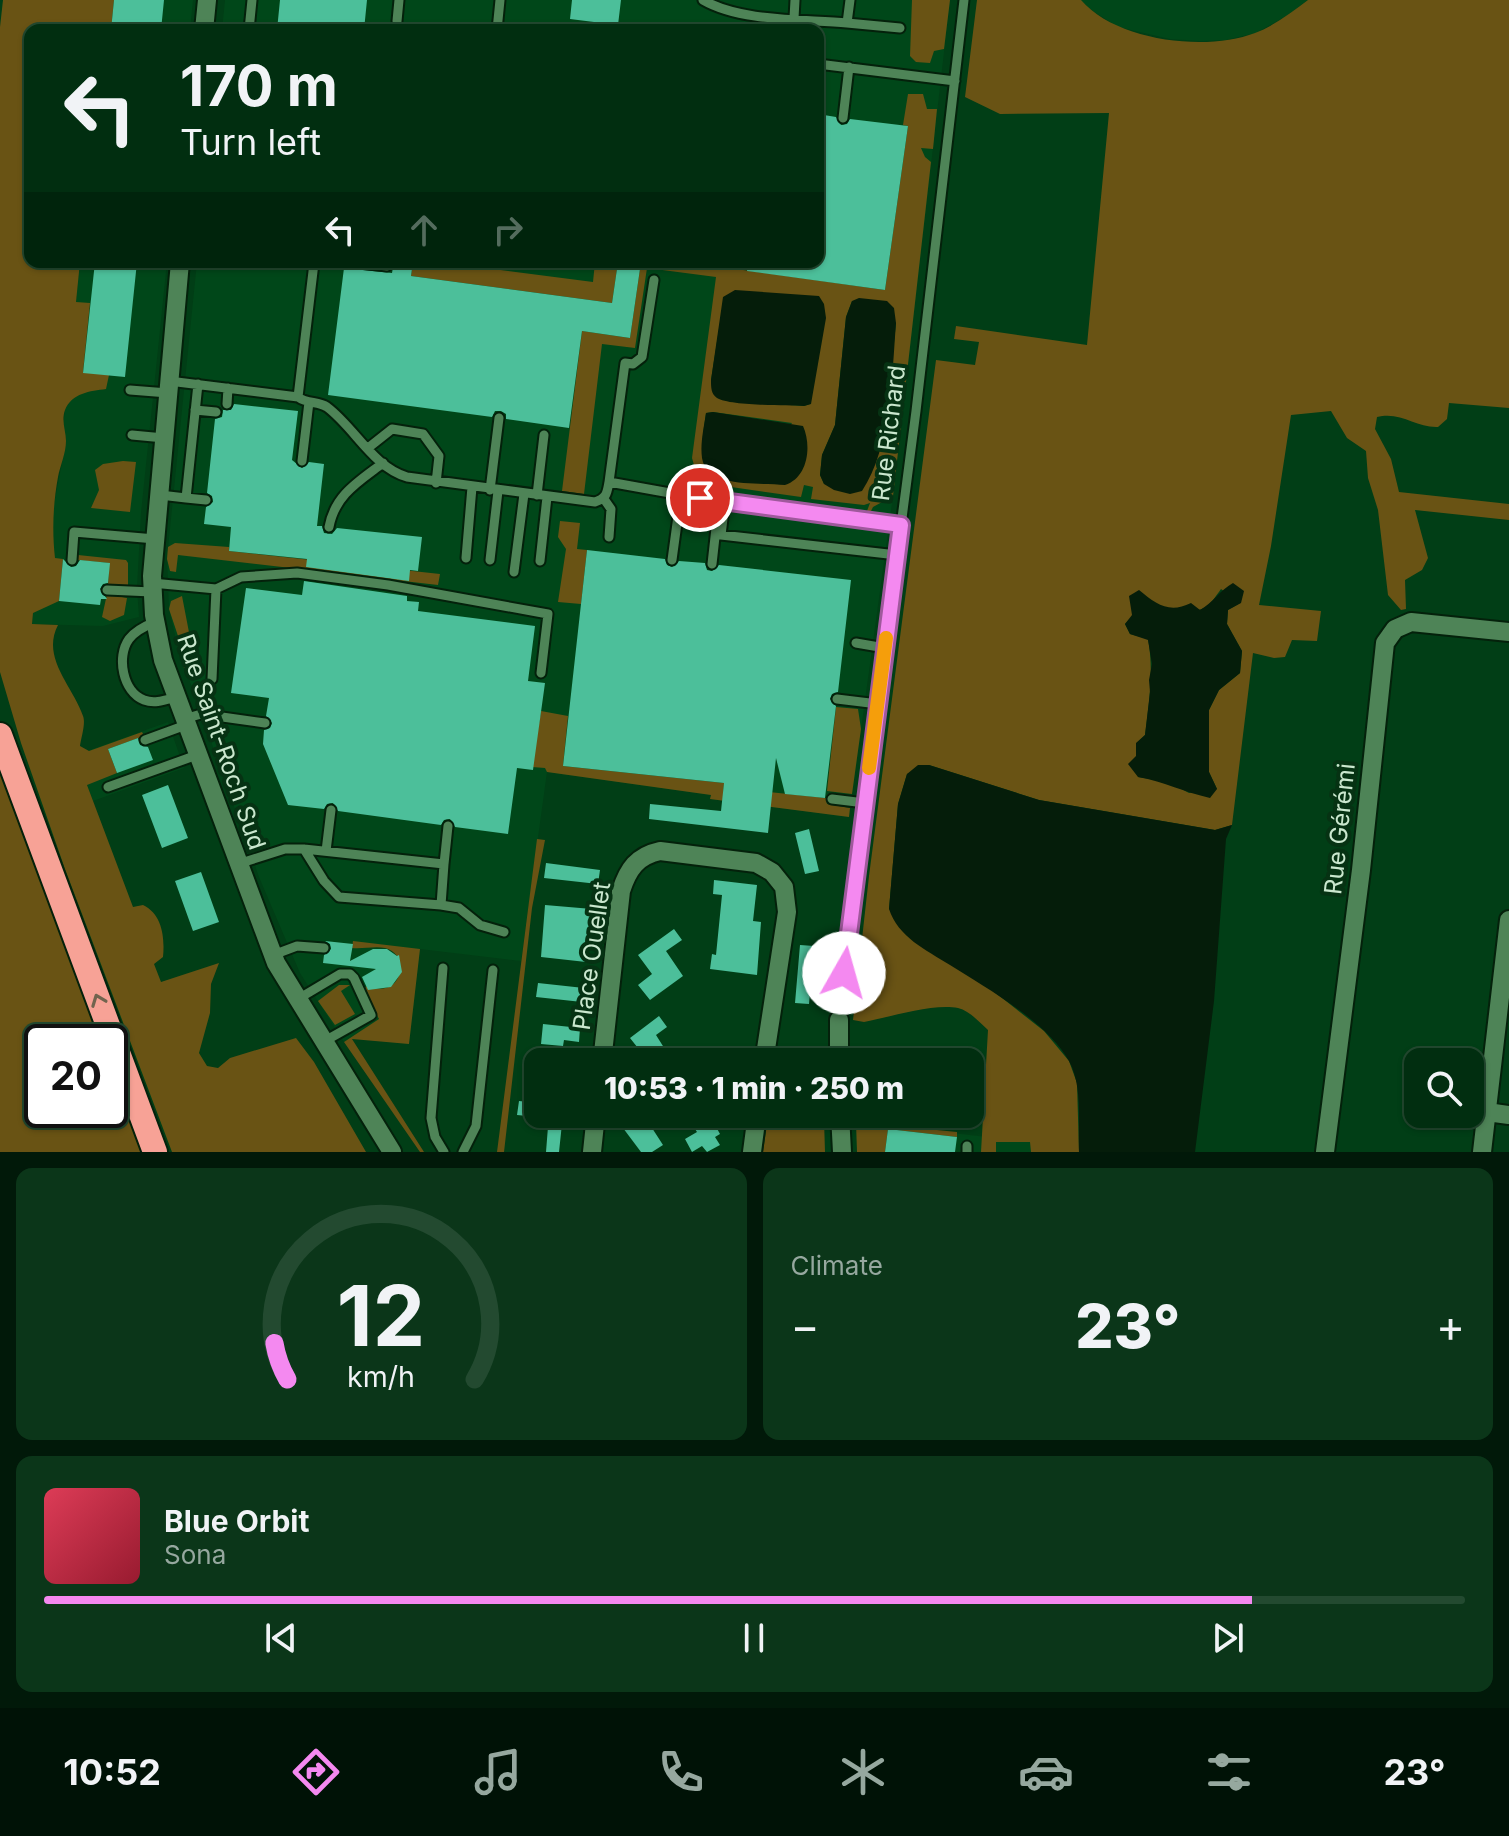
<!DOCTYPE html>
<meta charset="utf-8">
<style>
body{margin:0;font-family:Inter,sans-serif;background:#0b3619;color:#f1f3f6;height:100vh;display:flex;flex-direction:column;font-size:30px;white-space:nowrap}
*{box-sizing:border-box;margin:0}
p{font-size:26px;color:#96a89f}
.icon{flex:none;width:44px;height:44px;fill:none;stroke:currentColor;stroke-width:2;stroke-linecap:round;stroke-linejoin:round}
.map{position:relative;height:1152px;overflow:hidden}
.drawer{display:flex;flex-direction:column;gap:16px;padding:16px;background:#011909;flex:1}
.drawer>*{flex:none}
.guide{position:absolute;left:24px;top:24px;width:800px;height:244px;border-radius:16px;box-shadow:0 2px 6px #0004,0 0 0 2px #234a30;background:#012e10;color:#f1f3f6;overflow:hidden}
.tools{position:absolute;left:1404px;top:1048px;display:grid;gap:16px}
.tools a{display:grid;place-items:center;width:80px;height:80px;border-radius:16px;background:#012e10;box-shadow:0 2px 6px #0004,0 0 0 2px #234a30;font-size:40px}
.speed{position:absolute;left:24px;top:1024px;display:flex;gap:16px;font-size:40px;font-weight:700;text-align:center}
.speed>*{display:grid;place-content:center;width:104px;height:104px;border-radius:50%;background:#012e10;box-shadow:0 2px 6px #0004,0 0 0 2px #234a30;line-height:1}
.speed .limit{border:4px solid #111;border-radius:12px;background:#fff;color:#111}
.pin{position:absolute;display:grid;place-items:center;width:68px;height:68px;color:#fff;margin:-34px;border:4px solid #fff;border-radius:50%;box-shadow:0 2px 8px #0007}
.me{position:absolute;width:88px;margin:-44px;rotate:7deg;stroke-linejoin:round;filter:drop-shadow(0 0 6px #0008)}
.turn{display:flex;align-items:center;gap:28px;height:168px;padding:0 24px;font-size:36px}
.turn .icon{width:104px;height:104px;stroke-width:2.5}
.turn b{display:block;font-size:56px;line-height:68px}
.lanes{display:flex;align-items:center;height:76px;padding:0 24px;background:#0003;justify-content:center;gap:40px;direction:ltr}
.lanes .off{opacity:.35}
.big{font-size:60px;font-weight:800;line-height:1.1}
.drawer .tile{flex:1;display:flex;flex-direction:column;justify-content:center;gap:12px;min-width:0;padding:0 28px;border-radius:16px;background:#0b3619}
.drawer .dial{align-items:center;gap:0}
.dial svg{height:208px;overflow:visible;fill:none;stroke:#234a30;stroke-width:7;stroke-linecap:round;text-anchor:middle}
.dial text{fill:#f1f3f6;stroke:none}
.song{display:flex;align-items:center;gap:24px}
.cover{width:96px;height:96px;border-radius:12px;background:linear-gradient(135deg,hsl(350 70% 55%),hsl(350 70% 35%))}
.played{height:8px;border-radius:4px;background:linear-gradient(90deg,#f489f0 85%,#234a30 85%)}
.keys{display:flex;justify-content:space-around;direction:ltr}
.heat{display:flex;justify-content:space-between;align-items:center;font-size:44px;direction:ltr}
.drawer .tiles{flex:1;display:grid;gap:16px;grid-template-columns:1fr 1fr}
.tile:last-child{grid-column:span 2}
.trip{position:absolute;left:524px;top:1048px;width:460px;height:80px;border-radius:16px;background:#012e10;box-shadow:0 2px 6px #0004,0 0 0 2px #234a30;font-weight:800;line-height:80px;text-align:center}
.menu{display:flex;height:128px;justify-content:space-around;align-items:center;background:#001206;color:#96a89f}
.menu .icon{width:56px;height:56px}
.menu .active{color:#f489f0}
.menu b{font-size:36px;color:#f1f3f6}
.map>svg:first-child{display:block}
.built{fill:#004719}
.green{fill:#695314;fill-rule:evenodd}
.water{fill:#051d0a}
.building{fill:#4cbf9a}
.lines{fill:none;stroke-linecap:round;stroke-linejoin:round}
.lane-casing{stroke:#04210b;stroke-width:13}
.street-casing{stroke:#04210b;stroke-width:22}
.highway-casing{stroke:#04210b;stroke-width:28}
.lane{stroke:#4e8457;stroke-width:9}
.street{stroke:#4e8457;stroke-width:18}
.highway{stroke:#f7a296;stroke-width:24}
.oneway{stroke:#72644e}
.route-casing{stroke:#9f599c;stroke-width:20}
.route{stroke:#f489f0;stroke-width:14}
.slow{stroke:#f59e0b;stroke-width:14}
.labels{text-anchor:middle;stroke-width:8;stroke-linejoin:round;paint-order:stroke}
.street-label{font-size:24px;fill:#cae7ce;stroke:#063213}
</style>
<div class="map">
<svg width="1509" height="1152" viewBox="0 0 1509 1152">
<rect width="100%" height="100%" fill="#013e16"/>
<path class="built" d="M 105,0 L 193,0 L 190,30 L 102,30 Z
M 225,0 L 950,0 L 893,496 L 849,817 L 710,799 L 711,795 L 547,772 L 521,961 L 420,949 L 409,1044 L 352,1038 L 344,1042 L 300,973 L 259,877 L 178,648 L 169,609 L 167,558 L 197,262 L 818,262 L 818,30 L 222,30 Z
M 977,0 L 1308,0 L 1288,15 L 1256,33 L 1226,40 L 1201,41 L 1170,39 L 1118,27 L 1088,8 L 975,16 Z
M 80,262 L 167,262 L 141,513 L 137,588 L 139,617 L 103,626 L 32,624 L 43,503 L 54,504 L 66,442 L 63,427 Z
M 168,722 L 184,768 L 93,801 L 76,755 Z
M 856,1122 L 1031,1142 L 1031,1152 L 857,1152 Z"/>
<path class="green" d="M 3,0 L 114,0 L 111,30 L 30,30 L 30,262 L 80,262 L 76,302 L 90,303 L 83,372 L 109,375 L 106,389 C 90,391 72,393 65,410 C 61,421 66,431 66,441 C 66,453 60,466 58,477 C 53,504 52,531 55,558 L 63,559 L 59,601 L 33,613 L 32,624 L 58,625 C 41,658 72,685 83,716 C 86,723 81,738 80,746 L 89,751 L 142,732 L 144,736 L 108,749 L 117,773 L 87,785 L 133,907 L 143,905 C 162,914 165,937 163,957 L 154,964 L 161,982 L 219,963 L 211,984 L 210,1013 L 199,1053 L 207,1066 L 218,1068 L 230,1058 L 296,1038 L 314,1062 L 366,1152 L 172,1152 L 65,869 L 21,743 L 0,672 L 0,27 Z
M 912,0 L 950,0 L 944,49 L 934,51 L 930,63 L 916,62 L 910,56 Z
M 977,0 L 1081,0 C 1116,41 1206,52 1255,33 C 1274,26 1292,12 1308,0 L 1509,0 L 1509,408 L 1449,403 L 1447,419 L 1438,427 C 1416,428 1401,411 1377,417 L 1375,429 L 1391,459 L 1399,492 L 1509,504 L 1509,520 L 1415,510 L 1428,558 L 1422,570 L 1405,580 L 1406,609 L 1401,610 L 1388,595 L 1378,510 L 1368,478 L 1366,451 L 1347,438 L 1331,411 L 1291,415 L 1271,546 L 1259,605 L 1321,611 L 1317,641 L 1292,640 L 1285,657 L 1274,658 L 1253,653 L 1232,825 L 1215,830 L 1039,800 L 929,765 L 907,774 L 898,804 L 889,909 L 1044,1031 L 1069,1061 L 1077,1083 L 1079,1152 L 1031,1152 L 1030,1142 L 996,1142 L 996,1152 L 981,1152 L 988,1030 C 979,1022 970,1011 958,1008 C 933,1003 890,1017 864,1022 L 853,1020 L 869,876 L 936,360 L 975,365 L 979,342 L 954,339 L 956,326 L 1087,345 L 1109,113 L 1000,114 L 965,97 ZM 1221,589 L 1240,603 L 1228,610 L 1227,624 L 1242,651 L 1240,673 L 1219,690 L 1209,710 L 1209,772 L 1217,789 L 1189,793 L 1168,782 L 1138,777 L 1137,743 L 1145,735 C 1149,703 1154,671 1148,639 L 1130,634 L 1125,624 C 1150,593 1180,619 1204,608 C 1211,604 1216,596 1221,589 Z
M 908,94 L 923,94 L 927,109 L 937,109 L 933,149 L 921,148 L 925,157 L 931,162 L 893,496 L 873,507 L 871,511 L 867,511 L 870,503 L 864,505 L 811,499 L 813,487 L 804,485 L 801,497 L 724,486 L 696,472 L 692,458 L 716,277 L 647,268 L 635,348 L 602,344 L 584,494 L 562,491 L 582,331 L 630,338 L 641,262 L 687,262 L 885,290 L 908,126 L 903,125 ZM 724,297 L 810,404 L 804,406 L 731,401 L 711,380 ZM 852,301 L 896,323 L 887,412 L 824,484 L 820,475 L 822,455 L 835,425 L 846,317 ZM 713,412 L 792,423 L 756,481 L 743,482 L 707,473 C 699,452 703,435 706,413 Z
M 413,262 L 439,262 L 593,282 L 595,262 L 618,262 L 612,303 L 411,276 Z
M 123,461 L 136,462 L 130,512 L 91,508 L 99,490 L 95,470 L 103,464 Z
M 560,521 L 580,523 L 577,549 L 587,550 L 581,604 L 558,602 L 566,549 L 558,537 Z
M 175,543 L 229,547 L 229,551 L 440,574 L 438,585 L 178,555 L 176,572 L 170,571 L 167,559 L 168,547 Z
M 78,555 L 126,560 L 128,563 L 128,585 L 126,587 L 108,586 L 109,563 L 77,560 Z
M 107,594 L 127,598 L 124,615 L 110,621 L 102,617 Z
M 182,596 L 193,653 L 188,655 L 191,669 L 184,668 L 178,648 L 179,639 L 169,609 L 171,601 Z
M 836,707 L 858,709 L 861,729 L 852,794 L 827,791 Z
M 541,711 L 568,716 L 563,766 L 724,783 L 723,796 L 769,792 L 826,798 L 827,804 L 850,808 L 849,817 L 710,799 L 711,795 L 547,772 L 545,768 L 532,767 Z
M 0,766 L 103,1042 L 42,1042 L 42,1110 L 110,1110 L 110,1059 L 146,1152 L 0,1152 Z
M 537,839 L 545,840 L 532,908 L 504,1152 L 497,1152 Z
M 353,941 L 420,949 L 409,1044 L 352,1039 L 424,1152 L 420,1152 L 344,1042 L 379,1019 L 364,989 L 368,985 C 400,1002 413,955 385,948 C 375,946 363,949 352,948 Z
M 339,985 L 350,985 L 341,991 L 355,1014 L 335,1025 L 318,1001 Z
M 768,1117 L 824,1120 L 825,1152 L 763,1152 Z
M 856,1122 L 957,1132 L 957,1137 L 888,1129 L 885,1152 L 857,1152 Z"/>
<path class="water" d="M 735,290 L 819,296 L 824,304 L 826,318 L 811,404 L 804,406 C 787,405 730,406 717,398 C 711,394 711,387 711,380 L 723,297 Z
M 859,298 L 887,301 L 894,308 L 896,323 C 892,374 891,448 862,491 L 850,494 L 834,490 L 824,484 L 820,475 L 822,455 L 835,425 L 846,317 L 852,301 Z
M 713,412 L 803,426 C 812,446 808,478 785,485 C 759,482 707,489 702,458 C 700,443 704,427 706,413 Z
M 1233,583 L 1244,591 L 1241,603 L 1228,610 L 1227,624 L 1242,651 L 1240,673 L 1219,690 L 1209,710 L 1209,772 L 1217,789 L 1210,798 C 1184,792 1165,782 1138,777 L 1128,764 L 1136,756 L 1136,743 L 1145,735 L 1150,692 L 1149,680 L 1152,664 L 1148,640 L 1130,634 L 1125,624 L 1132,615 L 1129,596 L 1139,590 C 1156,604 1169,614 1191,603 L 1200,610 C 1213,603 1220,590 1233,583 Z
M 918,765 L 929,765 L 1039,800 L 1215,830 L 1232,825 L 1226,839 L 1214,1001 L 1195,1152 L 1079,1152 C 1078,1124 1083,1086 1069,1061 C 1047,1022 988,989 950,965 C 926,950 898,937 889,909 L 898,804 L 907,774 Z"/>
<path class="building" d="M 114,0 L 164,0 L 161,30 L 111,30 Z
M 280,0 L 367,0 L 364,30 L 277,30 Z
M 572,0 L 621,0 L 618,25 L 570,19 Z
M 818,114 L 836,117 L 841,125 L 847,124 L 850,119 L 908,126 L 885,290 L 747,271 L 748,262 L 818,262 Z
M 95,262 L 137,262 L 125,377 L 83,373 Z
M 394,262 L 413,262 L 411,276 L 612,303 L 618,262 L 641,262 L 630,338 L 582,331 L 569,428 L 506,419 L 506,414 L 501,411 L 495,411 L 492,417 L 328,395 L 344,268 L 392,273 Z
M 234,404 L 298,411 L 292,460 L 302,468 L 309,462 L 324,464 L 317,526 L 322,526 L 324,533 L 332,534 L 337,528 L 422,537 L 418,571 L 410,570 L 409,581 L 306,567 L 307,559 L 229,551 L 231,527 L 204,524 L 206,507 L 213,502 L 212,496 L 207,493 L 215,419 L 222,417 L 223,410 L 231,410 Z
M 587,550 L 665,559 L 667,565 L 672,567 L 679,561 L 705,563 L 707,570 L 712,571 L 719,565 L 851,580 L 838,692 L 832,694 L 830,699 L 836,706 L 825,798 L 785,794 L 776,758 L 768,833 L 649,819 L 650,804 L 721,811 L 724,783 L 563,766 Z
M 63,559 L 71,567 L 76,566 L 80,560 L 110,563 L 108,583 L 103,584 L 100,589 L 107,599 L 101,599 L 100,605 L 59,601 Z
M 304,581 L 407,596 L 407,601 L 419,602 L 418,611 L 535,626 L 528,681 L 545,683 L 533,770 L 517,768 L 508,834 L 455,827 L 450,819 L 444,820 L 441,825 L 338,811 L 333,803 L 327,804 L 324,809 L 288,805 L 263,744 L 264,730 L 270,728 L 272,723 L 266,716 L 269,698 L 231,693 L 246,588 L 302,595 Z
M 138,738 L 140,745 L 148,747 L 153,760 L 117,773 L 108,749 Z
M 168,785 L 188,838 L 162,848 L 142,795 Z
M 809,829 L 819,871 L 805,874 L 795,833 Z
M 546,863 L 600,870 L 598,884 L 544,878 Z
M 201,872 L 219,922 L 193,931 L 175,881 Z
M 714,880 L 757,885 L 753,921 L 761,922 L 757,975 L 710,969 L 712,954 L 716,955 L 722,895 L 713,894 Z
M 545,905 L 592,909 L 586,962 L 541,957 Z
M 674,929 L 682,940 L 666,951 L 683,976 L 650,1000 L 638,985 L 652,974 L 638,955 Z
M 325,941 L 353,944 L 350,961 L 373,949 L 387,949 L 397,956 L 399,955 L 402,972 L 391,987 L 368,990 L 362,977 L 376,969 L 323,963 L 324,955 L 331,949 L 330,944 Z
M 800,945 L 814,946 L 809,1004 L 795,1003 Z
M 538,983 L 584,988 L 582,1002 L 536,997 Z
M 659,1016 L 667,1027 L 656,1035 L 673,1062 L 649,1062 L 630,1038 Z
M 543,1024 L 580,1028 L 579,1042 L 564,1040 L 563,1046 L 541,1044 Z
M 519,1101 L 538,1103 L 538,1117 L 517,1115 Z
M 549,1114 L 563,1114 L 559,1152 L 546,1152 Z
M 633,1114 L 643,1114 L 663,1145 L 652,1152 L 641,1152 L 620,1124 Z
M 685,1114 L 709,1114 L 720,1134 L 715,1137 L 720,1145 L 707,1152 L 702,1146 L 692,1152 L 685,1139 L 697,1132 Z
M 888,1129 L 957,1137 L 955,1152 L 885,1152 Z"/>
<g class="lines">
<g class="lane-casing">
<path id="lane" d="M 703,0 C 741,22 804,19 847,23 L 850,0
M 794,18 L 795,0
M 397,21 L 399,0
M 847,23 L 900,28
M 249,30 L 252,0
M 497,30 L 500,0
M 818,64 L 955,81
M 843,118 L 849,67
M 349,262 L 387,266
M 654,280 L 642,357 L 633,364 L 625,363 L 609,482 L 720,502 L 901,525
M 169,381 L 298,397 L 314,263 L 316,262
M 130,390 L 168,393
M 298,397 C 307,404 318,401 327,407 C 355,428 373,467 407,477 L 595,502 C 607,498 607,493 609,482
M 227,404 L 228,388
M 195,410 L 216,412
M 132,435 L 164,438
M 368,448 L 392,429 L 423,434 L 439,456 L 436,483
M 302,461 L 309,402
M 490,490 L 499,418
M 160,495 L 186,498 L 198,384
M 537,495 L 544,435
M 186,498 L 206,500
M 604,499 L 611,509 L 609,537
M 725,502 L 721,535 L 897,555
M 329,527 C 335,495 358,482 383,463
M 466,558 L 472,487
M 72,560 L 74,532 L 155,539
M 490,560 L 498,491
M 672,560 L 681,494
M 540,561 L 547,497
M 712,564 L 716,528
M 514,572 L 524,494
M 152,583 L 216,589 L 212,679
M 216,589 L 241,577 L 297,573 L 388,585 L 548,614 L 541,673
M 107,590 L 152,592
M 155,622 C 145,626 135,631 129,639 C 116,657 123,692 144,700 C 155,704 165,700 176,697
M 856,643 L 885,648
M 837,699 L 878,704
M 184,719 L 201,714 L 265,723
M 145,740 L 186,725
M 108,787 L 197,755
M 832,799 L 865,803
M 326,851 L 331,810
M 238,864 L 285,849 L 304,849 L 444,864 L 441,905 L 339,897 L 324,881 L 304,849
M 444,864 L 448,826
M 441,905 L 459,908 L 480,925 L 504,932
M 273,955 L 297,946 L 324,948
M 443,968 L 431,1118 L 435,1137 L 444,1152
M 298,999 L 340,974 L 350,974 L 354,978 L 371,1015 L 323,1042
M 839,1020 L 850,916 L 916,411 L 964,0
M 463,1152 L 476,1126 L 493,970
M 967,1152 L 967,1146"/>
</g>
<g class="street-casing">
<path id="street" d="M 204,30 L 207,0
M 180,262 L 152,576 L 154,615 L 163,660 L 276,963 L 392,1152
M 602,1062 L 621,891 C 628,869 637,856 660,851 L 756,863 L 772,872 L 784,887 L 787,912 L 764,1062
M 839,1062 L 839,1020
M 1487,1112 L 1509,1115
M 840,1114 L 842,1152
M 592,1152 L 596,1114
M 752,1152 L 757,1114
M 1325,1152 L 1361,870 L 1385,643 L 1395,629 L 1411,622 L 1509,632
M 1482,1152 L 1509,920"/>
</g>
<g class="highway-casing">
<path id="highway" d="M 0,735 L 155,1152"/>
</g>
<use href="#lane" class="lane"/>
<use href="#street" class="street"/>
<use href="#highway" class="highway"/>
</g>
<defs><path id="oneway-chevron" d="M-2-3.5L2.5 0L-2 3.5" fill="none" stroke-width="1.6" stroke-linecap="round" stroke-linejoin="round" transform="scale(2)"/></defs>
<use class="oneway" href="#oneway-chevron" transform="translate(98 1000) rotate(-111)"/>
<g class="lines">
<g class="route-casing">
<path id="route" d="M 700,498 L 901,525 L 844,973"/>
</g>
<use href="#route" class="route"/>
<path class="slow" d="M 869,768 L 886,638"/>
</g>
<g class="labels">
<g class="street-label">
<text transform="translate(889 433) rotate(-83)" y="8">Rue Richard</text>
<text transform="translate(221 742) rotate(71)" y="8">Rue Saint-Roch Sud</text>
<text transform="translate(1340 829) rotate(-84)" y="8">Rue Gérémi</text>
<text transform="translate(592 956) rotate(-82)" y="8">Place Ouellet</text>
</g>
</g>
</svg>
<div class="tools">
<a><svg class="icon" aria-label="search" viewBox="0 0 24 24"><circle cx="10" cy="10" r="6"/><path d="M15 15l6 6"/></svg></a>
</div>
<div class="speed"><div class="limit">20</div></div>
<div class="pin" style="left:700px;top:498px;background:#d93025"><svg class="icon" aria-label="arrive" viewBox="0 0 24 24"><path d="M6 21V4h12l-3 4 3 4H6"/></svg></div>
<svg class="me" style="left:844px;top:973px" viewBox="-20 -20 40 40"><circle r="19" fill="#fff"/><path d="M0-13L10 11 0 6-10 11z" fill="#f489f0"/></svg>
<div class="trip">10:53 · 1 min · 250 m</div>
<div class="guide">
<div class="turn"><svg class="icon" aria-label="left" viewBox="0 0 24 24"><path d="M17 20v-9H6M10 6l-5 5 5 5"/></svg><div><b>170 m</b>Turn left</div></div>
<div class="lanes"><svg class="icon" aria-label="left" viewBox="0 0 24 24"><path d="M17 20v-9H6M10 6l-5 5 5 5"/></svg><svg class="icon off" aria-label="ahead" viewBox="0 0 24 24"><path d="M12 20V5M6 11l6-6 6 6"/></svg><svg class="icon off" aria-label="right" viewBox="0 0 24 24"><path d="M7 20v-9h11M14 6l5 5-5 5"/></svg></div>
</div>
</div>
<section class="drawer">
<div class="tiles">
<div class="tile dial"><svg viewBox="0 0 100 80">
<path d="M14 69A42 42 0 1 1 86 69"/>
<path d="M14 69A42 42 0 0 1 9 55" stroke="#f489f0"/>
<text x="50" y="56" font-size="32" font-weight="700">12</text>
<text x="50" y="72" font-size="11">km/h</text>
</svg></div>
<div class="tile"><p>Climate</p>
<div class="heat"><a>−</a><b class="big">23°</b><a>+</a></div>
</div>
<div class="tile">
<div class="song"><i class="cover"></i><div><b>Blue Orbit</b><p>Sona</p></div></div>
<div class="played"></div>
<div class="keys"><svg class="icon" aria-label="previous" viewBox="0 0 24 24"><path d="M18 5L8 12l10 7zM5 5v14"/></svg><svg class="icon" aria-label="pause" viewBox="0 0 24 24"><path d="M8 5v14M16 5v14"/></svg><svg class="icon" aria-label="next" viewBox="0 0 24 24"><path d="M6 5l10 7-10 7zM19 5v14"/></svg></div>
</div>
</div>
</section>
<nav class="menu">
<b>10:52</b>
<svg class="icon active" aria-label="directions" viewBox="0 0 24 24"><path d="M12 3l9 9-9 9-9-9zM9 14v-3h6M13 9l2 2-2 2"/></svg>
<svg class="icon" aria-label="music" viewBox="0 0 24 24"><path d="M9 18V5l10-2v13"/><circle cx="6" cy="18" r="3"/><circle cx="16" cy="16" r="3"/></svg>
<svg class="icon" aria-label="phone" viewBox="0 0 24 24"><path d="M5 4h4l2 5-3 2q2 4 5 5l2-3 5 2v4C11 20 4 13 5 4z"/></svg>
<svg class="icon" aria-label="climate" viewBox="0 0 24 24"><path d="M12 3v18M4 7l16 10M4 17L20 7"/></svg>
<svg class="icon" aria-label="car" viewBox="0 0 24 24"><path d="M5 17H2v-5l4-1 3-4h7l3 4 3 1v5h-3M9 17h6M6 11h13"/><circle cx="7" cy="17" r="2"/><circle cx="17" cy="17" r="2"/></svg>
<svg class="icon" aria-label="filters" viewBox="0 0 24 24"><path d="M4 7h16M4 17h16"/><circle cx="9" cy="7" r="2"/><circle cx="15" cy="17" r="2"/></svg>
<b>23°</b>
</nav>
